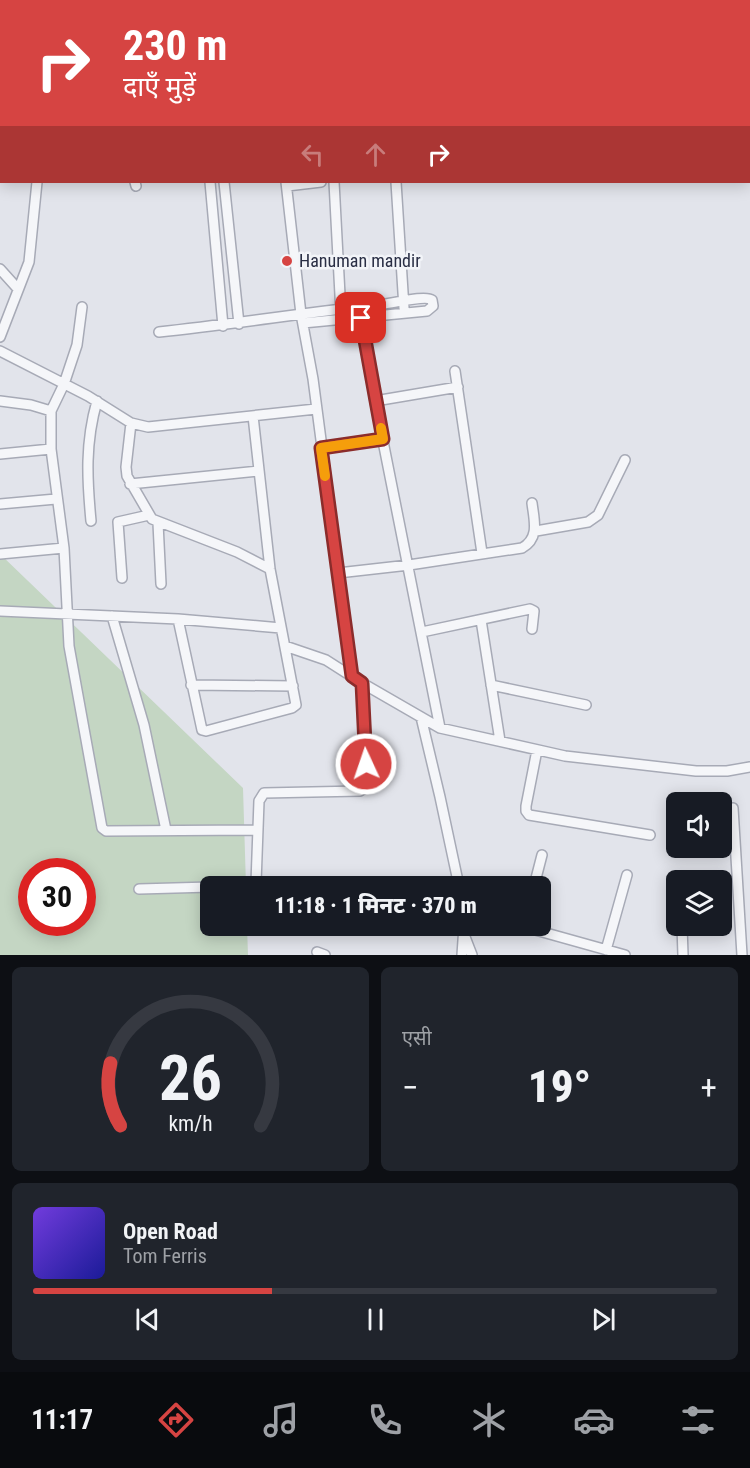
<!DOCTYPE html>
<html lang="hi">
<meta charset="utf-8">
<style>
body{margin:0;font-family:"Roboto Condensed","Noto Sans Devanagari",sans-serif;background:#20242c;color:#f1f3f6;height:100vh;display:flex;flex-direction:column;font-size:22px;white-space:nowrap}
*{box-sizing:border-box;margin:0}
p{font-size:20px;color:#9ea1a6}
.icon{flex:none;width:33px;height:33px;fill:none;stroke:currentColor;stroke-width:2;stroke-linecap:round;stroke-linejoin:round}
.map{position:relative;height:955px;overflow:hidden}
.sheet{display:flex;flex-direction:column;gap:12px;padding:12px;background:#0d0f14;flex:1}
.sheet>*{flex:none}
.guide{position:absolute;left:0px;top:0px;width:750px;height:183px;box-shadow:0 3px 15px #0003;background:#d64442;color:#fff;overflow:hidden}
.controls{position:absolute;left:666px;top:792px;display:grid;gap:12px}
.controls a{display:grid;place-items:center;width:66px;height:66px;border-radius:9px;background:#171b24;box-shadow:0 3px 15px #0003;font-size:30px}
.speed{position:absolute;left:18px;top:858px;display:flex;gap:12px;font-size:30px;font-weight:700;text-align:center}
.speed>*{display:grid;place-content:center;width:78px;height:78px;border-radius:50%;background:#171b24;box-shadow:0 3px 15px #0003;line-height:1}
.speed .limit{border:9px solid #d22;background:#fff;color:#111}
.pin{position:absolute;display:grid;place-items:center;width:51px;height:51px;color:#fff;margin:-26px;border-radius:12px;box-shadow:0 3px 9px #0006}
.me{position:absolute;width:66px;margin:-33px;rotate:357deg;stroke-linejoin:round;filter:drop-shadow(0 0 4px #0008)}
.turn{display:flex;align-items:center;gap:21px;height:126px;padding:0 24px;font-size:27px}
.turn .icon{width:78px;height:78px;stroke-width:2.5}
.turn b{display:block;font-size:42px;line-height:51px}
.lanes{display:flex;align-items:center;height:57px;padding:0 24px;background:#0003;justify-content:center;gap:30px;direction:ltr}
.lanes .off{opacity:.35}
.big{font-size:45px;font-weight:800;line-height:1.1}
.sheet .widget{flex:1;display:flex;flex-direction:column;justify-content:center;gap:9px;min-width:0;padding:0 21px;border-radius:9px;background:#20242c}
.sheet .dial{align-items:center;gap:0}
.dial svg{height:156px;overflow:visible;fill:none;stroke:#363941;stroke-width:7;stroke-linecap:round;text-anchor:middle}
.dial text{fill:#f1f3f6;stroke:none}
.song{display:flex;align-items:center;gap:18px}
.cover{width:72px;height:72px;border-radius:9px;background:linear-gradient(135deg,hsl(260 70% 55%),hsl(240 70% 35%))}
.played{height:6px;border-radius:3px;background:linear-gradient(90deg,#d64442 35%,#363941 35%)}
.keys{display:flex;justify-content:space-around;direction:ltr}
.heat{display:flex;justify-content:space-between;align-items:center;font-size:33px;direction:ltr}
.sheet .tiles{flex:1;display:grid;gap:12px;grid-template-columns:1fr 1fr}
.widget:last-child{grid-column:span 2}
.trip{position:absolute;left:200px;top:876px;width:351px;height:60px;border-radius:9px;background:#171b24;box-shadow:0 3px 15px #0003;font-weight:800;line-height:60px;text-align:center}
.tabs{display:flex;height:96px;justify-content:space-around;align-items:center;background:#090b0e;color:#9ea1a6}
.tabs .icon{width:42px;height:42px}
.tabs .on{color:#d64442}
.tabs b{font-size:27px;color:#f1f3f6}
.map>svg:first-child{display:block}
.green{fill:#c4d6c3;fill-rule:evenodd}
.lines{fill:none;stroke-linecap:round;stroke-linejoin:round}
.minor-casing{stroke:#a7aab6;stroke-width:12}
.minor{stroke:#f5f6f9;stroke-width:9}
.route-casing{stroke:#8b2c2b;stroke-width:15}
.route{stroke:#d64442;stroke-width:10}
.slow{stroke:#f59e0b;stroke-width:10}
.poi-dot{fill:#d64442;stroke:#f2f4f8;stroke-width:2}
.labels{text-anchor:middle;stroke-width:5;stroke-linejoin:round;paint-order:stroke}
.poi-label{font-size:18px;fill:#292e44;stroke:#f2f4f8;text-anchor:start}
</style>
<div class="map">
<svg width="750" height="955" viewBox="0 0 750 955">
<rect width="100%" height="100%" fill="#e2e4eb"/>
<path class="green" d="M 0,554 L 243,788 L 246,886 L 210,886 L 210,926 L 247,926 L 248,955 L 0,955 ZM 32,872 L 82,872 L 82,922 L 32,922 Z"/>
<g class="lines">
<g class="minor-casing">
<path id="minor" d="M 39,0 L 43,2
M 318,2 L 318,0
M 544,2 L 553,0
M 0,149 L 2,150
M 135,182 L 136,186
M 210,182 L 223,326
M 224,182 L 239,324
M 286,182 L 301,314 L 313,379 L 352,676
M 334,182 L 341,314
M 396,182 L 404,308
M 287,186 L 321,182
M 0,269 L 18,289
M 360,306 L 375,401 L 440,728
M 82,307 L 77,345 L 64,384 L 51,411 L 51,449 L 64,548 L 69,646 L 102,828 L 106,831 L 258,830
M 159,332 C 235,324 309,312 384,304 C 394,303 426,295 432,300 L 433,306 L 427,311 L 303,323
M 0,337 L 29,262 L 37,182
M 0,351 L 88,396 L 131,423 L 148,427 L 316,409
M 455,371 L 482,553
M 0,401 L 31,405 L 51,411
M 375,401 L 458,387
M 131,423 L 126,467 L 127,476 L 152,519 L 237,552 L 270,569
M 321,448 L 383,439
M 0,454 L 51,449
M 130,484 L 259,471
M 0,504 L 56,499
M 91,521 C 87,479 85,443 97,401
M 158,523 L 161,584
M 536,531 L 588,522 L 598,515 L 625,460
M 0,554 L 64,548
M 338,573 L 409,565 L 522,548 C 540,538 534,520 532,503
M 122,578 L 118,522 L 149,515
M 0,611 L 178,619 L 281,628
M 112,616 L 144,725 L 166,830
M 178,619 L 202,730 L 206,731 L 292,708 L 296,705 L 270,569 L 253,416
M 481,620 L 500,741
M 422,632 L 530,609 L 534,611 L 532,629
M 285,646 L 326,660 L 362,683 L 440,728 L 565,756 L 696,771 L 727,771 L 750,767
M 191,685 L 293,686
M 491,685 L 586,705
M 421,717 L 440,797 L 459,886
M 537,750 L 526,806 L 526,811 L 529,815 L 650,835
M 733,808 L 742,955
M 243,886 L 252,886 L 256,883 L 259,801 L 264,793 L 360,791 L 366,787 L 362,683
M 534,886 L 542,855
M 139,889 L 210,887
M 521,926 L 625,955
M 682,926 L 683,955
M 465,937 L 472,955
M 606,950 L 627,875
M 317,952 L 325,955
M 462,955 L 464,926"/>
</g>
<use href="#minor" class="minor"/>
</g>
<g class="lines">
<g class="route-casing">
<path id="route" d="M 361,318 L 383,439 L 321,448 L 352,676 L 362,683 L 366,764"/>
</g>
<use href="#route" class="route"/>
<path class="slow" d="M 325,476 L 321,448 L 383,439 L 381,428"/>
</g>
<circle class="poi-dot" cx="287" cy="261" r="6"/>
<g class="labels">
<g class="poi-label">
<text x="299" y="267">Hanuman mandir</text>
</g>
</g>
</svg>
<div class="controls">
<a><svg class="icon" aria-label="sound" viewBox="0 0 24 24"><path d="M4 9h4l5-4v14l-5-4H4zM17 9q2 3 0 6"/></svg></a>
<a><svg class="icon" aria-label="layers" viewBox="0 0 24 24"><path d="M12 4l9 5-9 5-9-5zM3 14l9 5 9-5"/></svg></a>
</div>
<div class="speed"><div class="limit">30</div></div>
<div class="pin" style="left:361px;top:318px;background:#d93025"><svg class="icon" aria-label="arrive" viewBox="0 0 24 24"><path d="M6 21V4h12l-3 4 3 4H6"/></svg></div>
<svg class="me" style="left:366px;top:764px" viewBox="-20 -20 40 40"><circle r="17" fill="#d64442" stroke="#fff" stroke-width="3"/><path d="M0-11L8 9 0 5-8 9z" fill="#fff"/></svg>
<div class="trip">11:18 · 1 मिनट · 370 m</div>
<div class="guide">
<div class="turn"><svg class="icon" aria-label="right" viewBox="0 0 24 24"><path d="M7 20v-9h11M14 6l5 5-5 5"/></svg><div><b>230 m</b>दाएँ मुड़ें</div></div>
<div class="lanes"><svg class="icon off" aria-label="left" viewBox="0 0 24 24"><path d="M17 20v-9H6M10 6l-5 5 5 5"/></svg><svg class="icon off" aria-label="ahead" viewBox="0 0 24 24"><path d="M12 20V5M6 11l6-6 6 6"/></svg><svg class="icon" aria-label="right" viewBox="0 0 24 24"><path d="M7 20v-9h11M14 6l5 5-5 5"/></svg></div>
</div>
</div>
<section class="sheet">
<div class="tiles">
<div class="widget dial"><svg viewBox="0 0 100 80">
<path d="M14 69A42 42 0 1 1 86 69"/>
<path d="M14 69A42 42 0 0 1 9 37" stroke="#d64442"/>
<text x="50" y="56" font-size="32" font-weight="700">26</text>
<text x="50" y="72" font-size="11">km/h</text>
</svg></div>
<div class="widget"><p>एसी</p>
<div class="heat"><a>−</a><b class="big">19°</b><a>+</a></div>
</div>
<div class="widget">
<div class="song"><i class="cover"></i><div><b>Open Road</b><p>Tom Ferris</p></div></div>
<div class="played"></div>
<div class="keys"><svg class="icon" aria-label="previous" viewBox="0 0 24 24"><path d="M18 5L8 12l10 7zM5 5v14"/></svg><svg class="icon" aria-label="pause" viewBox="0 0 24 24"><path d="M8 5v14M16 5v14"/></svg><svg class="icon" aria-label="next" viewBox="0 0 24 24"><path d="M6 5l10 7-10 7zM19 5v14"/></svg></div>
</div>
</div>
</section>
<nav class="tabs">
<b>11:17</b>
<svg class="icon on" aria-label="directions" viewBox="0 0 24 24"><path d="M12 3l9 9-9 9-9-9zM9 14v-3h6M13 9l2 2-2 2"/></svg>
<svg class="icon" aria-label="music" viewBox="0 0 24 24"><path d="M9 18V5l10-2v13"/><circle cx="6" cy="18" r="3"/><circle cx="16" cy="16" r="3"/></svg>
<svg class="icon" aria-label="phone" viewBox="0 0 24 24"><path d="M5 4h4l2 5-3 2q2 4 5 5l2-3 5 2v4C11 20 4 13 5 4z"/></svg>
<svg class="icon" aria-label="climate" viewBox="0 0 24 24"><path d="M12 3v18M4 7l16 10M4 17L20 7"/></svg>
<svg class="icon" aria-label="car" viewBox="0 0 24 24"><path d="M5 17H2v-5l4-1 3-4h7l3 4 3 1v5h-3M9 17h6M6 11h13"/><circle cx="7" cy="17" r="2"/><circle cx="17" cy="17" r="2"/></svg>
<svg class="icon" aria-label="filters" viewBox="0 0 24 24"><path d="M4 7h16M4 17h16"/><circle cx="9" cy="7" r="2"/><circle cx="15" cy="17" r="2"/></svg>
</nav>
